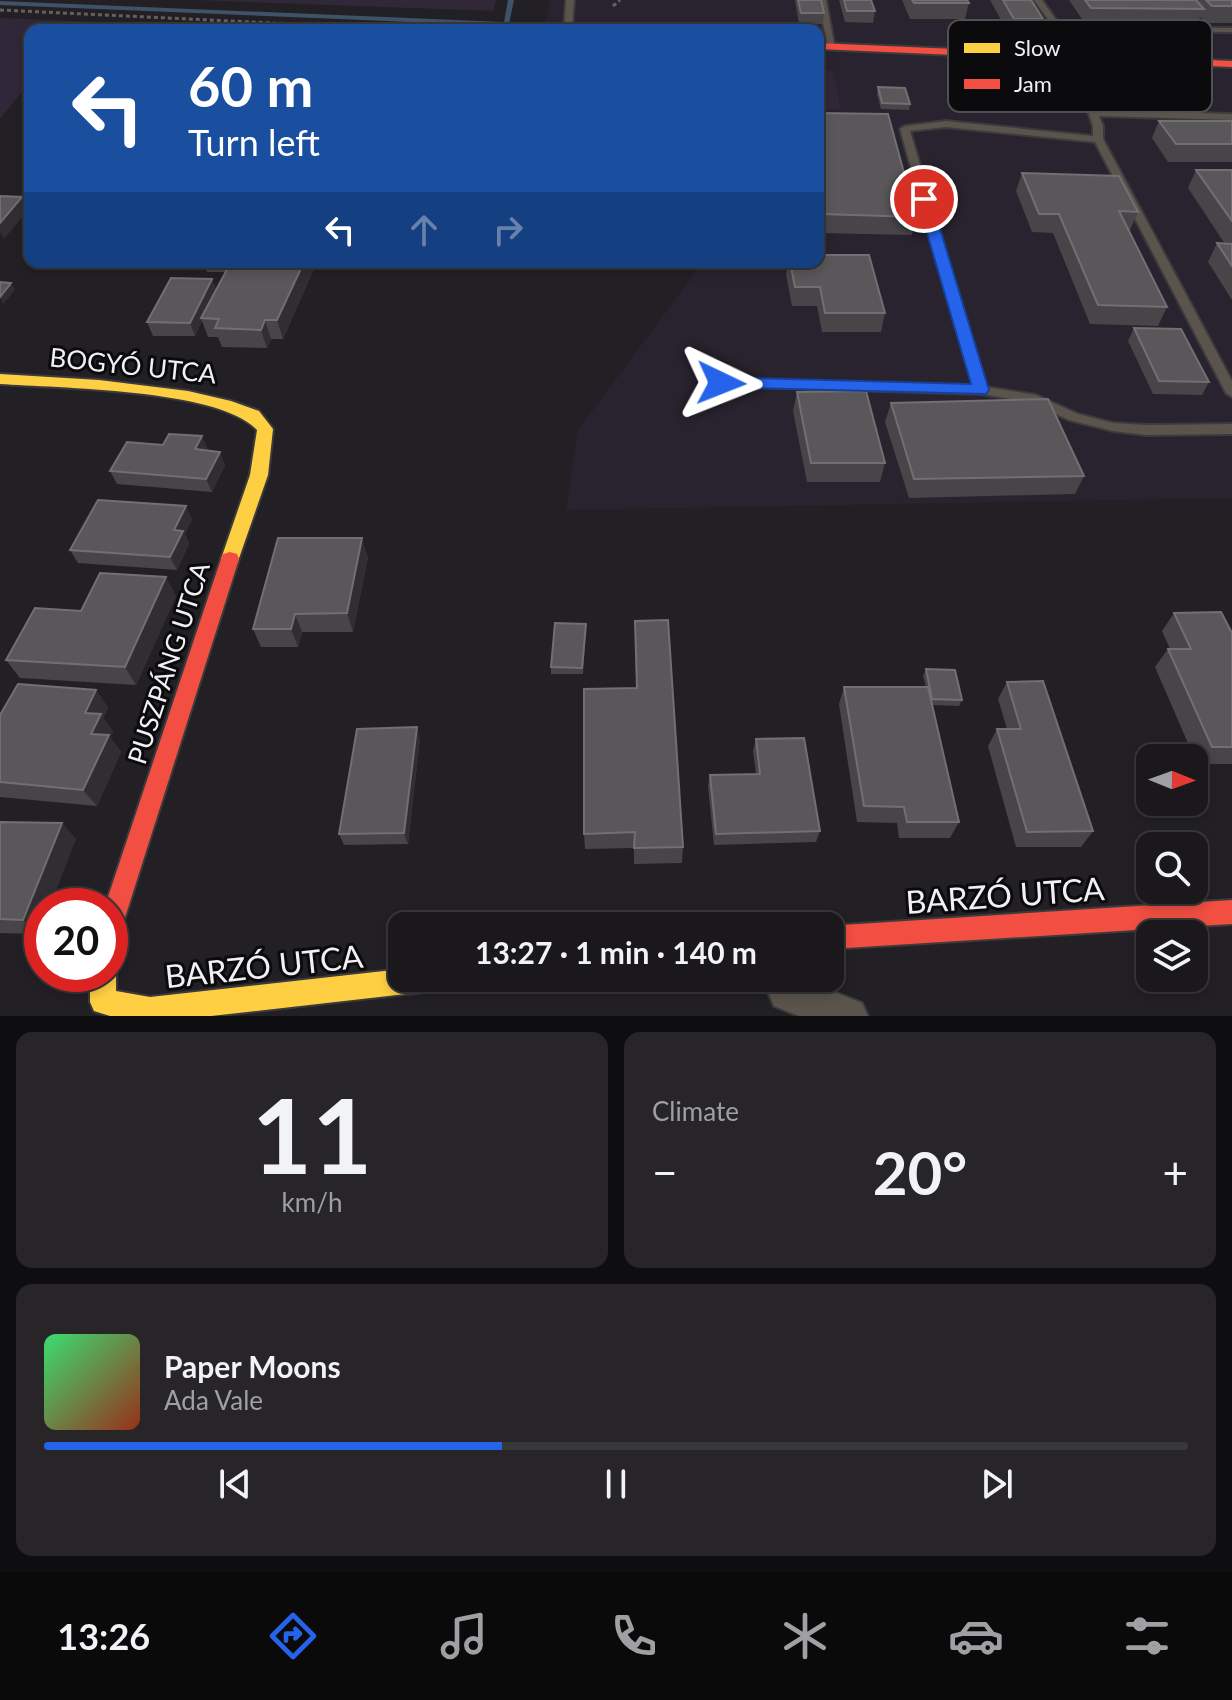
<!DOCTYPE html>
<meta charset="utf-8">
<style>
body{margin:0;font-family:Lato,sans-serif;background:#272528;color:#f1f3f6;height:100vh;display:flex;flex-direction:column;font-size:30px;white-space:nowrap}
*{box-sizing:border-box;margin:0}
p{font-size:26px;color:#9fa0a3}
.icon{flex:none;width:44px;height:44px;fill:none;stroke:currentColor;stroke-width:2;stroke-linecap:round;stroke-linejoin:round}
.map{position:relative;height:1016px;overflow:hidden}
.details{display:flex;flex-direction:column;gap:16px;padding:16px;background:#0e0d0f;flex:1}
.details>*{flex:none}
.hud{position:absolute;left:24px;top:24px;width:800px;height:244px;border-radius:16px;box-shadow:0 4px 12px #0003,0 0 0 2px #38373a;background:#1a4fa0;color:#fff;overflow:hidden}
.needle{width:52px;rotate:91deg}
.fabs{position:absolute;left:1136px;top:744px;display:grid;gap:16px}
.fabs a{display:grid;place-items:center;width:72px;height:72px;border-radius:16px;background:#1a181b;box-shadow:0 4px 12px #0003,0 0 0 2px #38373a;font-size:40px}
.speed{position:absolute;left:24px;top:888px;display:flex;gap:16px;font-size:40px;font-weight:700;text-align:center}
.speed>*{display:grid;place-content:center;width:104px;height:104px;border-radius:50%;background:#1a181b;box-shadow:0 4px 12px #0003,0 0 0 2px #38373a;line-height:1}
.speed .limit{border:12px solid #d22;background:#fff;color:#111}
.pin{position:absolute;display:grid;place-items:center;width:68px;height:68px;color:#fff;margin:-34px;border:4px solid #fff;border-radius:50%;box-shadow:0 2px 8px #0007}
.me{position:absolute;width:88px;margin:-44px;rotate:92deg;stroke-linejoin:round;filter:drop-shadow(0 0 6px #0008)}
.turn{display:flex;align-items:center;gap:28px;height:168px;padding:0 32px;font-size:36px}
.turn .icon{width:104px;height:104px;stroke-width:2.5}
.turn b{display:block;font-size:56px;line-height:68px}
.lanes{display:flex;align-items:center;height:76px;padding:0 32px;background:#0003;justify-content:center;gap:40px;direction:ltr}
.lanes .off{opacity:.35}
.big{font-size:60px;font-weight:700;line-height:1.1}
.details .widget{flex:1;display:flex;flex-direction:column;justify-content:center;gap:12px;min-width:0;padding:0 28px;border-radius:16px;background:#272528}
.details .dial{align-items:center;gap:0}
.dial b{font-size:104px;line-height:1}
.song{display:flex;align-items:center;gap:24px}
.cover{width:96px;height:96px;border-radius:12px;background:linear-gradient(135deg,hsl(140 70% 55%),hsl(10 70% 35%))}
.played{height:8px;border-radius:4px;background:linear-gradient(90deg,#2563eb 40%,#38373a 40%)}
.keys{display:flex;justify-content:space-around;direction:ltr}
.heat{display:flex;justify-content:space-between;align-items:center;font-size:44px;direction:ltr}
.details .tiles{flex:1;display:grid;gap:16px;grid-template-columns:1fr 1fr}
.widget:last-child{grid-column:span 2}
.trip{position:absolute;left:388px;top:912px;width:456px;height:80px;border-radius:16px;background:#1a181b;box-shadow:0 4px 12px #0003,0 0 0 2px #38373a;font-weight:700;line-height:80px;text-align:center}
.dock{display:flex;height:128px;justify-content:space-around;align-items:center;background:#0a0a0b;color:#9fa0a3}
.dock .icon{width:56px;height:56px}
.dock .current{color:#2563eb}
.dock b{font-size:36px;color:#f1f3f6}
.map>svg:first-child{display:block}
.built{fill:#28232e}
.green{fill:#302738}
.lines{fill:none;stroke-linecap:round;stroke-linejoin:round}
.stream{fill:#3f5368;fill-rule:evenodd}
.lane-casing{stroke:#3b3a3c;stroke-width:4}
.street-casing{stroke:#3b3a3c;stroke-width:4}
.slow-casing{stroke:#3b3a3c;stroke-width:4}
.jam-casing{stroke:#3b3a3c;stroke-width:4}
.path{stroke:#64605c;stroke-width:3;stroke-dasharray:4 3;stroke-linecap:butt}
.lane{fill:#5a544d;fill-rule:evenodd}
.street{fill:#5a544d;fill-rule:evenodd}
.slow{fill:#ffcf43;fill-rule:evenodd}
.jam{fill:#f24e42;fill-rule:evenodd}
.wall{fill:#474548}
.shaded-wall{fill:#302e32}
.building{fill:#59575a;stroke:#716f72;stroke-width:2}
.route{fill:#2563eb;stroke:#184099;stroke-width:2}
.labels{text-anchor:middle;stroke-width:6;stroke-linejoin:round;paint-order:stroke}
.street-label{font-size:26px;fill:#f2f0f4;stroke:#0b0a0c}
.near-street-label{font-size:32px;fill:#f2f0f4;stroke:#0b0a0c}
.key{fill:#0b0a0c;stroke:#504f52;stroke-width:2}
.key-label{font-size:22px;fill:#f2f0f4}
</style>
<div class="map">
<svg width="1232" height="1016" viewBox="0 0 1232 1016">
<rect width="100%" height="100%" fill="#222024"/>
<path class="built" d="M 549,0 L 1232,0 L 1232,498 L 566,510 L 578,430 L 703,262 L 818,262 L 818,30 L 545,30 Z"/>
<path class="green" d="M 195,0 L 496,0 L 494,11 Z
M 0,18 L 150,24 L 146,30 L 30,30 L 30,82 L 0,119 Z
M 818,71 L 833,71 L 841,109 L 818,109 Z"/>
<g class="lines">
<path class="stream" d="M 508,0 L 514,0 L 509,24 L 506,26 L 0,5 L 0,1 L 504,22 Z"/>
<g class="lane-casing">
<path id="lane" d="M 566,0 L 574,0 L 572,30 L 564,30 Z
M 818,0 L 826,0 L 835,49 L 828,47 Z
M 1034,0 L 1042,0 L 1061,27 L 1232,28 L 1232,32 L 1229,32 L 1065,31 L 1084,58 L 1083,73 L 1097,110 L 1232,114 L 1232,120 L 1099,116 L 1103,126 L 1103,139 L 1232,381 L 1232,397 L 1226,393 L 1095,142 L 946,127 L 910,131 L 986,387 L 1036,395 L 1078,414 L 1113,423 L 1146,425 L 1232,424 L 1232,434 L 1146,435 L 1113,431 L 1069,420 L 1029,402 L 981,394 L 717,386 L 715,383 L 721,379 L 973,386 L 900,129 L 905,126 L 946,121 L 1093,136 L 1093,126 L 1075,73 L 1076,58 Z"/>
</g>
<g class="street-casing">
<path id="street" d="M 762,978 L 799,978 L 862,1003 L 868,1016 L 799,1016 L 774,1006 Z"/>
</g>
<g class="slow-casing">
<path id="slow" d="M 0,374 L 99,380 L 188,391 L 231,401 L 259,411 L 273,429 L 268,475 L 237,564 L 223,564 L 221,559 L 250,475 L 257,430 C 220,389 57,388 0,384 Z
M 110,964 L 116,974 L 116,991 L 150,997 L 402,969 L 402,978 L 445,978 L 441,987 L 432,991 L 211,1016 L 110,1016 L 94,1011 L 90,1002 L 90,974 L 110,974 Z"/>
</g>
<g class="jam-casing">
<path id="jam" d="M 818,43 L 1232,61 L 1232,67 L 818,49 Z
M 230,552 L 237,554 L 239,559 L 122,927 L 119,936 L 110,939 L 110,906 L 105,906 L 221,559 L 223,554 Z
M 1232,900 L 1232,924 L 830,949 L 830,926 L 827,926 Z"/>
</g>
<path class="path" d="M 613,6 L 620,0
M 0,10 L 419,30"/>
<use href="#lane" class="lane"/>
<use href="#street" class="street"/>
<use href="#slow" class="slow"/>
<use href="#jam" class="jam"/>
</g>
<path class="wall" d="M 795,0 L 821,0 L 824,13 L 823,24 L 799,24 Z
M 839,0 L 871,0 L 875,11 L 873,23 L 845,22 Z
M 902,0 L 967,0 L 969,3 L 965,19 L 910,19 Z
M 990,0 L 1031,0 L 1043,19 L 1038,36 L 1010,36 Z
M 1069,0 L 1232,0 L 1232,23 L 1205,23 L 1200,17 L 1197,26 L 1086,25 Z
M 878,87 L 910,104 L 909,110 L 881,109 L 877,94 Z
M 818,113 L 916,217 L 912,235 L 818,233 Z
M 1159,121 L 1232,121 L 1232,162 L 1168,162 L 1152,138 Z
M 1196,170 L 1232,170 L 1232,300 L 1208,262 L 1217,243 L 1225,244 L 1188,188 Z
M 1022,173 L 1138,212 L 1130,230 L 1129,230 L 1167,307 L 1158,326 L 1090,324 L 1053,233 L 1032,232 L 1016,191 Z
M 788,262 L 818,262 L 885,313 L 881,332 L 822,332 L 817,306 L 792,306 L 786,274 Z
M 316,264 L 283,339 L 271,339 L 267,348 L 222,347 L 218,337 L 208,337 L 202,321 L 195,336 L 153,336 L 147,322 L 212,279 L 216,290 L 225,272 L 207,272 L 205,266 Z
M 1134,328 L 1209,382 L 1202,395 L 1153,394 L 1128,341 Z
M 797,392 L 885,463 L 880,482 L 807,482 L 793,411 Z
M 891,403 L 1084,476 L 1075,494 L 909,498 L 885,422 Z
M 208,449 L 207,450 L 225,465 L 212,492 L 117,484 L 110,471 Z
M 192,519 L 185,534 L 189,544 L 177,570 L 78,563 L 70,550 Z
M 368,557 L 353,632 L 302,632 L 298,647 L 261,647 L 253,629 Z
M 176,596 L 136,685 L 20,678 L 6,660 L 81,611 Z
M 1174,613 L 1232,633 L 1232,764 L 1197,764 L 1155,667 L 1168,649 L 1170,649 L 1162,631 Z
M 635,621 L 683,847 L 682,863 L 634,864 L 634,848 L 585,849 L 584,834 L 636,688 Z
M 586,630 L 583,674 L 551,674 L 551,667 Z
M 926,669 L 962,700 L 959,706 L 932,705 L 959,822 L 950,838 L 899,838 L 897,823 L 857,822 L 839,704 L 844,687 L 926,687 L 923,676 Z
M 1007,682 L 1093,831 L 1081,847 L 1016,847 L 988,746 L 997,729 L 1007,729 L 998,699 Z
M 96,690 L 108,708 L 103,718 L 113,731 L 110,737 L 121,752 L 97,806 L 0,797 L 0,715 Z
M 420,739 L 408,844 L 344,845 L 339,834 Z
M 756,739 L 820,831 L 816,842 L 714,845 L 708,786 L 710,775 L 756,774 L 753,751 Z
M 0,823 L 76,839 L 42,906 L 42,926 L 39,934 L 0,933 Z"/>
<path class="shaded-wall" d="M 22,197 L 28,210 L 4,239 L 0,232 L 0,223 Z
M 304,262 L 316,262 L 316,264 L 283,339 L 277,320 Z
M 212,279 L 216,292 L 201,318 L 202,321 L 195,336 L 190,323 Z
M 11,283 L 15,290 L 3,304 L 0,297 Z
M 265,320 L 271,339 L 267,348 L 261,330 Z
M 202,436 L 208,449 L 201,463 L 195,449 Z
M 220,452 L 225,465 L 212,492 L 206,479 Z
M 186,506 L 192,519 L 185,534 L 189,544 L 177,570 L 170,557 L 174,530 Z
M 362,538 L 368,557 L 353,632 L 347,613 Z
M 166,577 L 176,596 L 136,685 L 125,667 Z
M 295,614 L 302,632 L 298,647 L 291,629 Z
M 96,690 L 108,708 L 103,718 L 113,731 L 110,737 L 121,752 L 97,806 L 83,790 L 91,734 L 85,713 Z
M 417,727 L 420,739 L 408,844 L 404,833 Z
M 62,823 L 76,839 L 50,906 L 42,906 L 42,926 L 39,934 L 23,920 Z"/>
<path class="building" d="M 798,0 L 821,0 L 824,13 L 801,13 Z
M 844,0 L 871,0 L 875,11 L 847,11 Z
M 912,0 L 967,0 L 969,3 L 914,3 Z
M 1003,0 L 1031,0 L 1043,19 L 1014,19 Z
M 1085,0 L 1196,0 L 1204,9 L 1091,8 Z
M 1206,0 L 1232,0 L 1232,6 L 1212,6 Z
M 878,87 L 905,88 L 910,104 L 882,103 Z
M 818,113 L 888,114 L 916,217 L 822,214 L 818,193 Z
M 1159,121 L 1232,121 L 1232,144 L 1176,144 Z
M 1196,170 L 1232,170 L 1232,221 Z
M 1022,173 L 1119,176 L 1138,212 L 1119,211 L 1167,307 L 1098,305 L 1059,214 L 1039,214 Z
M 0,196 L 22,197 L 0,223 Z
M 1217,243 L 1232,244 L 1232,266 Z
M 818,255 L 869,255 L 885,313 L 825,313 L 820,287 L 795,287 L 790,262 L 818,262 Z
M 207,262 L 230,262 L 228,266 L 205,266 Z
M 231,262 L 304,262 L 277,320 L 265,320 L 261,330 L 215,328 L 219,319 L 201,318 Z
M 171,278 L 212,279 L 190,323 L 147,322 Z
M 0,282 L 11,283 L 0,297 Z
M 1134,328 L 1181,329 L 1209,382 L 1159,381 Z
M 866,391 L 885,463 L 811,463 L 797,392 Z
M 1048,399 L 1084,476 L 914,479 L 891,403 Z
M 169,434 L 202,436 L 195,449 L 220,452 L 206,479 L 110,471 L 127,442 L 163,445 Z
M 98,500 L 186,506 L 174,530 L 183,531 L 170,557 L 70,550 Z
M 278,538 L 362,538 L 347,613 L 295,614 L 291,629 L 253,629 Z
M 100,573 L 166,577 L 125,667 L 6,660 L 35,608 L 81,611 Z
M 1221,612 L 1232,633 L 1232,747 L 1212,747 L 1168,649 L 1191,649 L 1174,613 Z
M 668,620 L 683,847 L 634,848 L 635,832 L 584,834 L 584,689 L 637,688 L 635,621 Z
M 555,623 L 586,624 L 582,668 L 551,667 Z
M 926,669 L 955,670 L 962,700 L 932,699 Z
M 1043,681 L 1093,831 L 1027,832 L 997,729 L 1021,729 L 1007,682 Z
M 18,684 L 96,690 L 85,713 L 101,714 L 91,734 L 109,735 L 83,790 L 0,782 L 0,715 Z
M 844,687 L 928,687 L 959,822 L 907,822 L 904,807 L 864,806 Z
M 417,727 L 404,833 L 339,834 L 357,729 Z
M 804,738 L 820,831 L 716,834 L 710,775 L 760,774 L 756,739 Z
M 0,822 L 62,823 L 23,920 L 0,919 Z"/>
<path class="route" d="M 919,196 L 931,199 L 989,390 L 986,394 L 715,387 L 712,383 L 721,377 L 971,384 L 917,199 Z"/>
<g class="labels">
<g class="street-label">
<text transform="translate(133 366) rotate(6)" y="9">BOGYÓ UTCA</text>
<text transform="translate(169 663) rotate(-72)" y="9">PUSZPÁNG UTCA</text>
</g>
<g class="near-street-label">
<text transform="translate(1005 896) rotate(-4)" y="11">BARZÓ UTCA</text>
<text transform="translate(264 967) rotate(-6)" y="11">BARZÓ UTCA</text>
</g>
</g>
<rect x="948" y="20" width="264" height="92" rx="12" class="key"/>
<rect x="964" y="43" width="36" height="10" fill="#ffcf43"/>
<rect x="964" y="79" width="36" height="10" fill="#f24e42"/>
<g class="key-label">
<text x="1014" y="56">Slow</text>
<text x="1014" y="92">Jam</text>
</g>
</svg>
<div class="fabs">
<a><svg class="needle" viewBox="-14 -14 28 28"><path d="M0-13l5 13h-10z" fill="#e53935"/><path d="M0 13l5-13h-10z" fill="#9fa0a3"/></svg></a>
<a><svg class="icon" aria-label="search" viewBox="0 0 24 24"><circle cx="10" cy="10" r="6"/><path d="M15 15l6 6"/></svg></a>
<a><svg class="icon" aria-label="layers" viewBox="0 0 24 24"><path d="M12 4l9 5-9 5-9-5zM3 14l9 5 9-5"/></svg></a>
</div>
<div class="speed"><div class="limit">20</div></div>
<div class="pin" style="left:924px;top:199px;background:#d93025"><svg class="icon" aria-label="arrive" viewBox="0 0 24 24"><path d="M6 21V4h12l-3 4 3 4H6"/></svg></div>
<svg class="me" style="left:721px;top:383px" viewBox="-20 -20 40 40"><path d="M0-17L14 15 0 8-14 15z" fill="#2563eb" stroke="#fff" stroke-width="4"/></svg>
<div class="trip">13:27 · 1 min · 140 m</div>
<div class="hud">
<div class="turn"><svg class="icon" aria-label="left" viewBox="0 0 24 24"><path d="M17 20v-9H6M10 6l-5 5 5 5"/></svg><div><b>60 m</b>Turn left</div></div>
<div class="lanes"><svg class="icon" aria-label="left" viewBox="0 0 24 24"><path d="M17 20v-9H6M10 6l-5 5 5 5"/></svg><svg class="icon off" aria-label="ahead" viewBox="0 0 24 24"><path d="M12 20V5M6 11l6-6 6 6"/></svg><svg class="icon off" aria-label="right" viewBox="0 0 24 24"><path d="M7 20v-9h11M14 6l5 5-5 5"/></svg></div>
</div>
</div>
<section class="details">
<div class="tiles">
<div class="widget dial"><b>11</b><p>km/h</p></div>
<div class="widget"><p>Climate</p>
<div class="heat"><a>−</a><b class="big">20°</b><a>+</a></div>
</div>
<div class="widget">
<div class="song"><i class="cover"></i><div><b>Paper Moons</b><p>Ada Vale</p></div></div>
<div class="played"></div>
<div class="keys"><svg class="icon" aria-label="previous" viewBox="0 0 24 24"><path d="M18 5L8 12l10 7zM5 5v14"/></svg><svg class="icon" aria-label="pause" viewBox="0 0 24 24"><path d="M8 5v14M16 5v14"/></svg><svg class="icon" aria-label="next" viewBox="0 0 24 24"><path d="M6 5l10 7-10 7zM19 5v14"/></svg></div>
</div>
</div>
</section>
<nav class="dock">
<b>13:26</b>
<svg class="icon current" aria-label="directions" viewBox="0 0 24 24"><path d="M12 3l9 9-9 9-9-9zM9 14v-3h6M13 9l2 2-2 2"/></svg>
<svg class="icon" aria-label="music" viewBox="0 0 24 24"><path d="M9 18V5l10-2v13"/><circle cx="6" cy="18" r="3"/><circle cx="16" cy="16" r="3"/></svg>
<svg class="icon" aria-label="phone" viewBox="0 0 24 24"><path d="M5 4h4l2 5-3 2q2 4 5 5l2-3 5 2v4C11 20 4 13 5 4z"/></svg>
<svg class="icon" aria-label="climate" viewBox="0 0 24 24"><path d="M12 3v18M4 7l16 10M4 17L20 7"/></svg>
<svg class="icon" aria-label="car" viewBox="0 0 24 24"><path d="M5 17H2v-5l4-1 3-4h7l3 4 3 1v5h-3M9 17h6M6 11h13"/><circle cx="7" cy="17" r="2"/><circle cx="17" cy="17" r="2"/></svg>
<svg class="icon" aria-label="filters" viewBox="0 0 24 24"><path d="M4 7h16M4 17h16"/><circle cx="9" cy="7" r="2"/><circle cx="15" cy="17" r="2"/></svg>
</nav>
